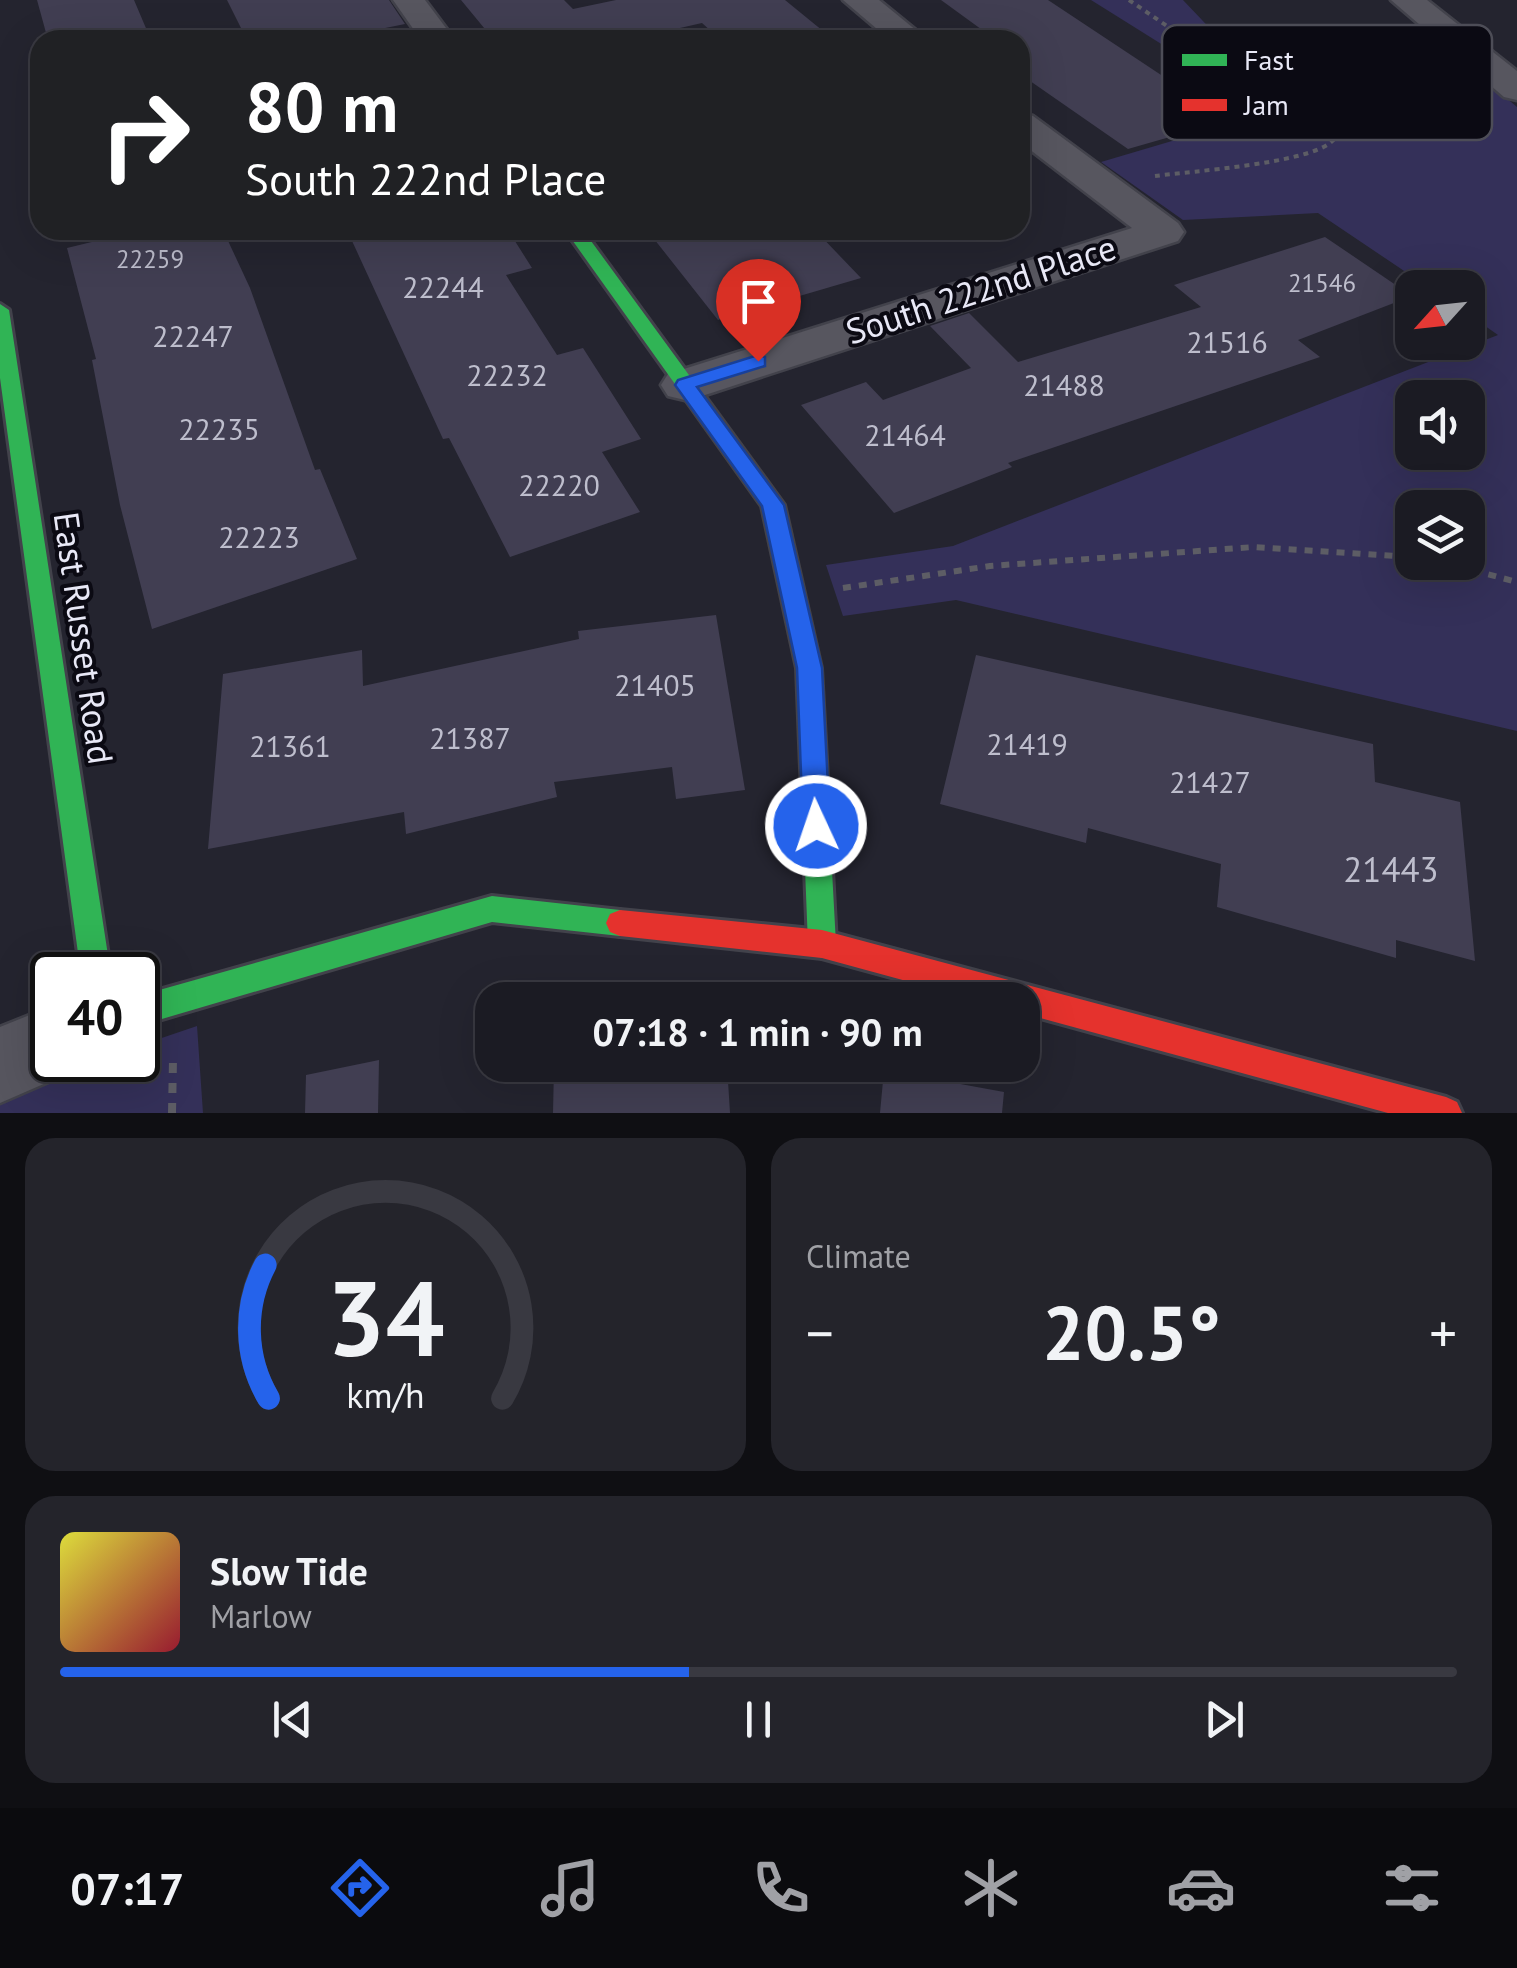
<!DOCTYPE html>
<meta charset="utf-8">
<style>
body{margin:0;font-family:"PT Sans",sans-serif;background:#24242b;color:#f1f3f6;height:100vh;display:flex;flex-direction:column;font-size:38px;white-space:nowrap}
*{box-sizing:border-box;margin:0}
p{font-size:32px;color:#a0a1a6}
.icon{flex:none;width:55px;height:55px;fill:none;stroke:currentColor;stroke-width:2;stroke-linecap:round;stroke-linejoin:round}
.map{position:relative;height:1113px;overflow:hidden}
.side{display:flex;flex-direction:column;gap:25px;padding:25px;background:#0f0f13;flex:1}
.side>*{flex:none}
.top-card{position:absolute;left:30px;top:30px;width:1000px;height:210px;border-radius:30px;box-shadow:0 10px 40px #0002,0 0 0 2px #393941;background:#202124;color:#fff;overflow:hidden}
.needle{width:65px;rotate:243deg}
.buttons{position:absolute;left:1395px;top:270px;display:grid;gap:20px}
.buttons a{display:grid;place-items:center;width:90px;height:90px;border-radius:20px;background:#1b1b23;box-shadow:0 10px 40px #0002,0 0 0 2px #393941;font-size:50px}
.speed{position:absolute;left:30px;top:952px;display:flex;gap:20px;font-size:50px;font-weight:700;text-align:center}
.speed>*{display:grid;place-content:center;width:130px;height:130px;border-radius:50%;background:#1b1b23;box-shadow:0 10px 40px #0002,0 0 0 2px #393941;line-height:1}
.speed .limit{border:5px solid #111;border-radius:15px;background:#fff;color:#111}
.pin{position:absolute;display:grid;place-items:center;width:85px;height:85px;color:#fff;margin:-102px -42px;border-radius:50% 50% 50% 0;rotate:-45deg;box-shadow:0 0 10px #0007}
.pin .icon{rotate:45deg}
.me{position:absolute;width:110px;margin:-55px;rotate:357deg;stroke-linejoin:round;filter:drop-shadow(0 0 8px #0008)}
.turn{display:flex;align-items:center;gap:35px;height:210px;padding:0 50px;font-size:45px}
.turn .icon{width:130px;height:130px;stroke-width:2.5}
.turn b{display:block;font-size:70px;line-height:85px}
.big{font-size:75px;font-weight:700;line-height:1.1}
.side .tile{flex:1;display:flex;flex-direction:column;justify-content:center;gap:15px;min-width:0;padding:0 35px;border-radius:30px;background:#24242b}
.side .dial{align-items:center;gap:0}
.dial svg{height:260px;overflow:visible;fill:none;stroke:#393941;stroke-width:7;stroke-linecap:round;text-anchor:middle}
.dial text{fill:#f1f3f6;stroke:none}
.song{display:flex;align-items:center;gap:30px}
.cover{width:120px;height:120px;border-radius:15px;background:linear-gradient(135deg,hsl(60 70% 55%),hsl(350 70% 35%))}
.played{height:10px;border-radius:5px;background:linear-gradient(90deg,#2563eb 45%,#393941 45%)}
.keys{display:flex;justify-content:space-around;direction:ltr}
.heat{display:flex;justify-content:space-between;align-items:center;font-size:55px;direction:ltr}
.side .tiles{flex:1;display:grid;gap:25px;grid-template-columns:1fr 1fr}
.tile:last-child{grid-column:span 2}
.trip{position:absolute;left:475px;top:982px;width:565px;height:100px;border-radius:30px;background:#1b1b23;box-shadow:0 10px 40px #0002,0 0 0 2px #393941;font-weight:700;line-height:100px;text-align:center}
.tab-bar{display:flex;height:160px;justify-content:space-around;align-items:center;background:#0b0b0e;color:#a0a1a6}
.tab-bar .icon{width:70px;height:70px}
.tab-bar .active{color:#2563eb}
.tab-bar b{font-size:45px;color:#f1f3f6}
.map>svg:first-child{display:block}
.green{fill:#343059;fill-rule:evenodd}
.building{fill:#413e52}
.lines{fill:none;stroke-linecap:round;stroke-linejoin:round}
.street-casing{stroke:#42424b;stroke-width:5}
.fast-casing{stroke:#42424b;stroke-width:6}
.jam-casing{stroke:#42424b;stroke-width:6}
.path-far2{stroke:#5d5d65;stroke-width:4;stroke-dasharray:5 5;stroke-linecap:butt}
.path-far1{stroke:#5d5d65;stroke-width:6;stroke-dasharray:8 8;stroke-linecap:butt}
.path{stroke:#5d5d65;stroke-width:8;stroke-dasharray:10 10;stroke-linecap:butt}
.street{fill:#57565f;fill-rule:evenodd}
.fast{fill:#30b455;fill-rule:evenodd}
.jam{fill:#e5322d;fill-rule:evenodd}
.route{fill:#2563eb;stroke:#184099;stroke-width:2.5}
.labels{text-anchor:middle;stroke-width:8;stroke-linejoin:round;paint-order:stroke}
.far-number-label{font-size:25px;fill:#bebecd}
.number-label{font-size:30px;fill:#bebecd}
.street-label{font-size:35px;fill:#e8e8f6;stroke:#0b0a13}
.near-number-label{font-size:35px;fill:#bebecd}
.key{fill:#0b0a13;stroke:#4d4d57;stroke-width:2.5}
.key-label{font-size:28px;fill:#e8e8f6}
</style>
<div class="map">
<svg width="1517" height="1113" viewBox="0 0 1517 1113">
<rect width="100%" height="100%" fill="#24242f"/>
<path class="green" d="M 1091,0 L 1183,0 L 1221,40 L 1420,25 L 1517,107 L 1517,731 L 956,600 L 843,616 L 826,565 L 953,546 L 1498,335 L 1468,314 L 1468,288 L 1428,287 L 1318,213 L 1183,220 L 1101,162 L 1270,112 ZM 1412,398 L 1468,398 L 1468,452 L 1412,452 ZM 1412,508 L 1468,508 L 1468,562 L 1412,562 Z
M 197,1026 L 203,1113 L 0,1113 L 0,1099 L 95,1060 L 138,1060 L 138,1046 Z"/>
<path class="building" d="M 37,0 L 134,0 L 151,40 L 48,40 Z
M 227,0 L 389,0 L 405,24 L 326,40 L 247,40 Z
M 461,0 L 564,0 L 573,9 L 616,0 L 785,0 L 834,40 L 721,40 L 702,23 L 627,40 L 494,40 Z
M 941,0 L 1048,0 L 1229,120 L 1128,149 L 1020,74 L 1020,40 L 996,40 Z
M 141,230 L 223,230 L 250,288 L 315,470 L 320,469 L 357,559 L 152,629 L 120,505 L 92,360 L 96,359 L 67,248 Z
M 347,230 L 508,230 L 532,268 L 506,275 L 557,355 L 583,348 L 641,439 L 602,452 L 640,512 L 510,557 L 449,438 L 443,439 Z
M 647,230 L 815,230 L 861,278 L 718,320 Z
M 1325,237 L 1412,296 L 1298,340 L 1320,357 L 1008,463 L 1012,467 L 894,513 L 801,405 L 866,382 L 883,400 L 971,368 L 930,326 L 969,313 L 1018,362 L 1201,307 L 1174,285 Z
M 716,615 L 745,790 L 676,799 L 672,767 L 554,782 L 557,797 L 406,834 L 404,812 L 208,849 L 223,674 L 362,650 L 363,686 L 579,639 L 578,631 Z
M 976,655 L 1373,744 L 1375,782 L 1460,802 L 1475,961 L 1396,940 L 1396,958 L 1217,907 L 1221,864 L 1088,828 L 1086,843 L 940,804 Z
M 379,1060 L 378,1113 L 305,1113 L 306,1075 Z
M 576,1065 L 727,1065 L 730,1113 L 553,1113 L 554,1067 Z
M 884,1070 L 1004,1092 L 1002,1113 L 880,1113 Z"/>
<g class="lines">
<g class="street-casing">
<path id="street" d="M 393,0 L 425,0 L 455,40 L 421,40 Z
M 843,0 L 879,0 L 928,40 L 890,40 Z
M 1391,0 L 1427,0 L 1517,71 L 1517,100 L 1504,97 Z
M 1020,113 L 1033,116 L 1178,223 L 1184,232 L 1178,241 L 702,396 L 685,400 L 668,396 L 661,385 L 668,374 L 1132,228 L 1020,142 Z
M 52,1006 L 52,1060 L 82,1060 L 78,1069 L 0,1103 L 0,1027 Z"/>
</g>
<g class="fast-casing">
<path id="fast" d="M 565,230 L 583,230 L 784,505 L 821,668 L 836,944 L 832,954 L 822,958 L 812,954 L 808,944 L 797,668 L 762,506 Z
M 0,304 L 9,310 L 111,975 L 81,975 L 0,378 Z
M 492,896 L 620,910 L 630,914 L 634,923 L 630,932 L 620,936 L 492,922 L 138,1026 L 138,996 Z"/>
</g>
<g class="jam-casing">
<path id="jam" d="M 620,910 L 822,930 L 1446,1097 L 1457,1102 L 1462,1113 L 1388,1113 L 1022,1013 L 1022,1000 L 976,1000 L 822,958 L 620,936 L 610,932 L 606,923 L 610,914 Z"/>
</g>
<path class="path-far2" d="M 1129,0 C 1163,23 1197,48 1234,66 C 1307,99 1393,100 1471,103
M 1155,176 C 1193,171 1302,164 1330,143 C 1346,131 1348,110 1369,97"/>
<path class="path-far1" d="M 1442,562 L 1517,582
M 843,588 L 990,566 L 1254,547 L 1412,557"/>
<path class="path" d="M 172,1113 L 173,1059"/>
<use href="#street" class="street"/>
<use href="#fast" class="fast"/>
<use href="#jam" class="jam"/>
</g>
<path class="route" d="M 758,355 L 765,357 L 765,366 L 697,387 L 784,505 L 822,668 L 830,826 L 826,834 L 816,838 L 807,834 L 803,826 L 797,668 L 762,506 L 675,385 L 678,380 Z"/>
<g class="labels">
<g class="far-number-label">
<text x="150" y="268">22259</text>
<text x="1322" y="292">21546</text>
</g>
<g class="number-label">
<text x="443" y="298">22244</text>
<text x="193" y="347">22247</text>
<text x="1227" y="353">21516</text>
<text x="507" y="386">22232</text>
<text x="1064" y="396">21488</text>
<text x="219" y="440">22235</text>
<text x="905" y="446">21464</text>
<text x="559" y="496">22220</text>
<text x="259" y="548">22223</text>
<text x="655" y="696">21405</text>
<text x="470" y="749">21387</text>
<text x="1027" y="755">21419</text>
<text x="290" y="757">21361</text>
<text x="1210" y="793">21427</text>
</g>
<g class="street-label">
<text transform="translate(981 290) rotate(-18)" y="12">South 222nd Place</text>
<text transform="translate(83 638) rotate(82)" y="12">East Russet Road</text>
</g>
<g class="near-number-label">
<text x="1391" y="882">21443</text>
</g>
</g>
<rect x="1162" y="25" width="330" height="115" rx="15" class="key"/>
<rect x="1182" y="54" width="45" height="12" fill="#30b455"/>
<rect x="1182" y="99" width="45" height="12" fill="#e5322d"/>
<g class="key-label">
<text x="1244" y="70">Fast</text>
<text x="1244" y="115">Jam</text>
</g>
</svg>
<div class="buttons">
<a><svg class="needle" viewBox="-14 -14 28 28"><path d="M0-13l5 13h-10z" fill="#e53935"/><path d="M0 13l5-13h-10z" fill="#a0a1a6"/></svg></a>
<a><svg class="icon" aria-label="sound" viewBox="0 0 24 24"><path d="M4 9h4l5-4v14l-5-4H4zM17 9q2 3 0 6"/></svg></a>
<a><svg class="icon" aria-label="layers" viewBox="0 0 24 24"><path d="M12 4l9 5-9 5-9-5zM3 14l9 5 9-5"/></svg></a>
</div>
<div class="speed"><div class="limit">40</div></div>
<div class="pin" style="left:758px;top:361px;background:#d93025"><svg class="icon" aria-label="arrive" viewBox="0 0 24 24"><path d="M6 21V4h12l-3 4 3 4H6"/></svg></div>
<svg class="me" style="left:816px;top:826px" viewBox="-20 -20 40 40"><circle r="17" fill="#2563eb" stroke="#fff" stroke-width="3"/><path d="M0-11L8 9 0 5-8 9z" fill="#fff"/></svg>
<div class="trip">07:18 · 1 min · 90 m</div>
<div class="top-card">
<div class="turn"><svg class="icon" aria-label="right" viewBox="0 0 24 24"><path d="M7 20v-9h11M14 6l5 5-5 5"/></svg><div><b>80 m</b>South 222nd Place</div></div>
</div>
</div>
<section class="side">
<div class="tiles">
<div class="tile dial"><svg viewBox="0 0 100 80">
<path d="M14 69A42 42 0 1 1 86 69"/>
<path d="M14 69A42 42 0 0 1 13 28" stroke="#2563eb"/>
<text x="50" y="56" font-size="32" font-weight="700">34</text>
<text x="50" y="72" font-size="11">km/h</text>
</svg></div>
<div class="tile"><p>Climate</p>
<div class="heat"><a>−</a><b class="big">20.5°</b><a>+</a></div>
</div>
<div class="tile">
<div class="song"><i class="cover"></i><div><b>Slow Tide</b><p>Marlow</p></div></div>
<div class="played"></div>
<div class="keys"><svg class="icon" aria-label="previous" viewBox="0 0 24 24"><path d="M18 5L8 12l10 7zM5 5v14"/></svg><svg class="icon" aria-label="pause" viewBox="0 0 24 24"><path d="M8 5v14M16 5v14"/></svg><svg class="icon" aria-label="next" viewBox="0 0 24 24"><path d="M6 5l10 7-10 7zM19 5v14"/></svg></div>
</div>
</div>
</section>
<nav class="tab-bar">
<b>07:17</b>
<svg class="icon active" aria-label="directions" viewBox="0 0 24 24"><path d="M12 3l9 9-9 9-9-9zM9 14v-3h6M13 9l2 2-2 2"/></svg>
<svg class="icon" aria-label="music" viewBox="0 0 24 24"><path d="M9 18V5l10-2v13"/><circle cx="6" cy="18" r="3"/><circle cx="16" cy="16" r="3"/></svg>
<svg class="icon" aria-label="phone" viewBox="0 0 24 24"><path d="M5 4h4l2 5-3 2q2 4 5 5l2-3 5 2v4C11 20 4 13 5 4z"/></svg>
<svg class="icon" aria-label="climate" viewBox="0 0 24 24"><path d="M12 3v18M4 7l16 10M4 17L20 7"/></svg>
<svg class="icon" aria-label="car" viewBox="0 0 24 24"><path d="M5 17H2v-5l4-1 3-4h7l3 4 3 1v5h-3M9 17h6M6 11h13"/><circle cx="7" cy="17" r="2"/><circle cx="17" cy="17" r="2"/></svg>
<svg class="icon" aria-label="filters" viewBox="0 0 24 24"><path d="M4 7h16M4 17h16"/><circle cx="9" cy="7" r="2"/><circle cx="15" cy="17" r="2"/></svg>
</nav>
